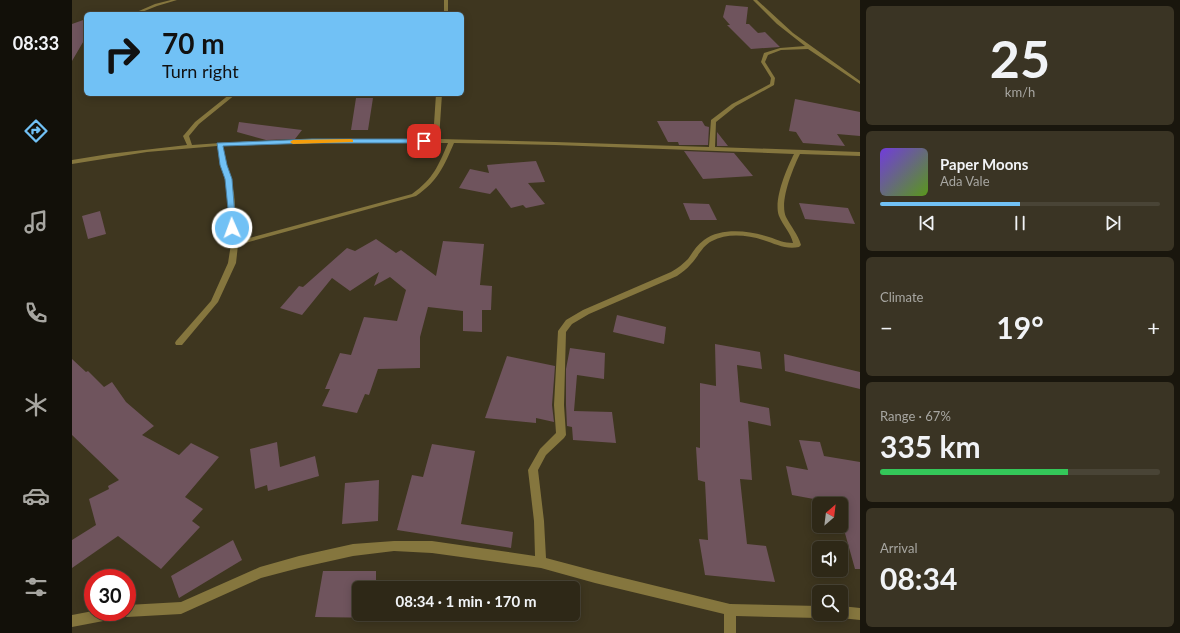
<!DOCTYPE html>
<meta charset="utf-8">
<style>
body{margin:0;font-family:Lato,sans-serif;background:#3a3424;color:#f1f3f6;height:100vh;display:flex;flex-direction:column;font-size:15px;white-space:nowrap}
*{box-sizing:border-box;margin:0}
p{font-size:13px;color:#a7a6a1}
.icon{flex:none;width:22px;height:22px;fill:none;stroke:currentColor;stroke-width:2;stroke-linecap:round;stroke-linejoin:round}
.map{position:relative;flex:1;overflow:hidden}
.drawer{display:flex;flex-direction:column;gap:6px;padding:6px;background:#19160d;width:320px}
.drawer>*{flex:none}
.hud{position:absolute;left:12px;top:12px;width:380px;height:84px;border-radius:6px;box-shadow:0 2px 10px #0003,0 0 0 1px #494436;background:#71c1f5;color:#111;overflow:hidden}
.needle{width:26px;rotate:28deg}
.fabs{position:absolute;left:740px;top:497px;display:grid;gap:8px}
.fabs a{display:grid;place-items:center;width:36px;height:36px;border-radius:6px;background:#2e2817;box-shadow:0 2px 10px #0003,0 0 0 1px #494436;font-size:20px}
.speed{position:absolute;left:12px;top:569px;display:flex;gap:8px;font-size:20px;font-weight:700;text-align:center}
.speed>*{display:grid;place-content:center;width:52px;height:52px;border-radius:50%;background:#2e2817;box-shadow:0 2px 10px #0003,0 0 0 1px #494436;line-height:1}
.speed .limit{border:6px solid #d22;background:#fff;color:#111}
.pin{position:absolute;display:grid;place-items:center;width:34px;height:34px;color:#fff;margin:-17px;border-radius:8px;box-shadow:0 2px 6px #0006}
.me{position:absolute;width:44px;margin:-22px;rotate:358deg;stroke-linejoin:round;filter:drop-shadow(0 0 3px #0008)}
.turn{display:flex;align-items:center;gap:14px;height:84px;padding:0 12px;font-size:18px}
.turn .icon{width:52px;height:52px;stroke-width:2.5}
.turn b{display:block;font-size:28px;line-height:34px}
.big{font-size:30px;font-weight:700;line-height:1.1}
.drawer .widget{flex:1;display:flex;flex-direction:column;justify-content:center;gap:6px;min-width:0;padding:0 14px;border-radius:6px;background:#3a3424}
.drawer .dial{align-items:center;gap:0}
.dial b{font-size:52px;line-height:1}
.song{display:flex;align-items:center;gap:12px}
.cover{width:48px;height:48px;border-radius:6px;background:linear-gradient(135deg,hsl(260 70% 55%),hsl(90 70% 35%))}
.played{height:4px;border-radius:2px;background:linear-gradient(90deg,#71c1f5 50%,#494436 50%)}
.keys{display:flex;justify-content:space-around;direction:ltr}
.heat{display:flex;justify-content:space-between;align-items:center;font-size:22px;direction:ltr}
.charge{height:6px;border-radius:3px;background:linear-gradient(90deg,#34c759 67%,#494436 0)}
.trip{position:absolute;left:280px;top:581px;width:228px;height:40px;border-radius:6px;background:#2e2817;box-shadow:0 2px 10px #0003,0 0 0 1px #494436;font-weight:700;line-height:40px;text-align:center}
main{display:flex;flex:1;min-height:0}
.dock{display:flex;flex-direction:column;width:72px;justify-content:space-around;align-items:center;background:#121009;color:#a7a6a1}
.dock .icon{width:28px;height:28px}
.dock .on{color:#71c1f5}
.dock b{font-size:18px;color:#f1f3f6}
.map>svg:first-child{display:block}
.building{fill:#6f545d}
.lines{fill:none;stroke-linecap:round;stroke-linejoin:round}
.minor{fill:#85763e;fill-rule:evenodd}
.route{fill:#71c1f5;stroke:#497d9f}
.slow{fill:#f59e0b}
</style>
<main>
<nav class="dock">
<b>08:33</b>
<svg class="icon on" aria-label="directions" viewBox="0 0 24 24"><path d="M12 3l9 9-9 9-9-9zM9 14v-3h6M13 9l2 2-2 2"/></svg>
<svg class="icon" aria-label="music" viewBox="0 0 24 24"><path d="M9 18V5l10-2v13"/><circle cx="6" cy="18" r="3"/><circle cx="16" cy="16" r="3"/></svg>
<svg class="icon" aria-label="phone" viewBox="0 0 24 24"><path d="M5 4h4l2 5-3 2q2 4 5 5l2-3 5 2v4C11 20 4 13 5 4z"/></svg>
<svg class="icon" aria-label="climate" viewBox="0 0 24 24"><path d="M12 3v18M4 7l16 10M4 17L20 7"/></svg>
<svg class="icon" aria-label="car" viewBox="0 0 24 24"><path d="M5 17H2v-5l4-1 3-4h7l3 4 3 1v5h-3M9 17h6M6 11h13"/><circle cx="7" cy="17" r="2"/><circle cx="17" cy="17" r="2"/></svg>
<svg class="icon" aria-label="filters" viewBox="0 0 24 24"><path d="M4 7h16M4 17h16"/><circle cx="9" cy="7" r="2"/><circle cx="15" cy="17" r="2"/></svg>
</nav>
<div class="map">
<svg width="788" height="633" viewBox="0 0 788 633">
<rect width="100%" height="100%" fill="#3e361f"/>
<path class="building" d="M 654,5 L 676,7 L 674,24 L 677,24 L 686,33 L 693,32 L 708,47 L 679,49 L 655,25 L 658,25 L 651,17 Z
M 14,19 L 14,37 L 0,61 L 0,24 Z
M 284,98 L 301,98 L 296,130 L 279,130 Z
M 723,99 L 788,112 L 788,136 L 765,134 L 773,146 L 731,143 L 724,132 L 717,131 Z
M 585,121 L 630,121 L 633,126 L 637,127 L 636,145 L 607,145 L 606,142 L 596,142 Z
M 167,122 L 230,130 L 223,139 L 194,140 L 165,132 Z
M 645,132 L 656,146 L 645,146 Z
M 612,151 L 662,153 L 681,176 L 631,179 Z
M 464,161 L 473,182 L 456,183 L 473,204 L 454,208 L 451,205 L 439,208 L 424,188 L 418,194 L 387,188 L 398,169 L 417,173 L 415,165 Z
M 611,203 L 637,204 L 645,220 L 618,220 Z
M 727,203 L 776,208 L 783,224 L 733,219 Z
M 28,211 L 34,234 L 16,239 L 10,216 Z
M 304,239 L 324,253 L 329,250 L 364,276 L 371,241 L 412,244 L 408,285 L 420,286 L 419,310 L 410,310 L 410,332 L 391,331 L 391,311 L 356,307 L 348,337 L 348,368 L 306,369 L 297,395 L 293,394 L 285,413 L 250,406 L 258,389 L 253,389 L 268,353 L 279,355 L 292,317 L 325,321 L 334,290 L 318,277 L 302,286 L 307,272 L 278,291 L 260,278 L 230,315 L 208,308 L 227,286 L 231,287 L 275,248 L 283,251 Z
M 545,315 L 594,327 L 592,344 L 541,332 Z
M 643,344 L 688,352 L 690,369 L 665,365 L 668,402 L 697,408 L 699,426 L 676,421 L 680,480 L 668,479 L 675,544 L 694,546 L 703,582 L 633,575 L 627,539 L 636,540 L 633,482 L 626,480 L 624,447 L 628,448 L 628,383 L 644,386 Z
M 498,348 L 533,353 L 532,379 L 505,375 L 502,411 L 540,412 L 544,443 L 501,440 L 500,427 L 495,426 L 494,405 L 494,369 Z
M 712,354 L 788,372 L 788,389 L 713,371 Z
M 435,356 L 483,366 L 480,405 L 482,422 L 464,418 L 464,423 L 413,418 Z
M 0,359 L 14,372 L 16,371 L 32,387 L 40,382 L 54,402 L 82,426 L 70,435 L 107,455 L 119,443 L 147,457 L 113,497 L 131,509 L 120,521 L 128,527 L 89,569 L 46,536 L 0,568 L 0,540 L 24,525 L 17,499 L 37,489 L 36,486 L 47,480 L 0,435 Z
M 727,440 L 748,442 L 752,456 L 788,462 L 788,569 L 783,569 L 769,519 L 769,504 L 720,495 L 714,466 L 736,470 Z
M 205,442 L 208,467 L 243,456 L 247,476 L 196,491 L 195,485 L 183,489 L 178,449 Z
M 360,444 L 403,451 L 389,524 L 441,532 L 439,548 L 325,530 L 340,475 L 351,477 Z
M 307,480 L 306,521 L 270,524 L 273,483 Z
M 161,540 L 170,560 L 107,598 L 99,576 Z
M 251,571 L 304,571 L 304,588 L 287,588 L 287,614 L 313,614 L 312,618 L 243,617 Z"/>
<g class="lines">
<path class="minor" d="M 99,0 L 105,0 L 85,6 L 65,14 L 60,14 L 83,4 Z
M 372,0 L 376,0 L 376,11 L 379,14 L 375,14 L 372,11 Z
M 681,0 L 685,0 L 721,33 L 788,81 L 788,84 L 736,49 L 709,50 L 696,55 L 693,62 L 703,78 L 702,85 L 664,106 L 644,122 L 643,147 L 788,152 L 788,156 L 728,154 C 721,168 707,202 714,217 C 719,227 726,234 729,245 L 727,247 C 714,250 704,244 691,240 C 675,235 655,233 640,241 C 630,246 626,257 619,264 C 615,269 610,272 605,276 L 517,314 L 500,324 L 494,332 L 492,405 L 494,435 L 492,438 L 474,455 L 466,470 L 472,521 L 474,558 L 523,571 L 658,604 L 747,606 L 747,614 L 752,614 L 751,616 L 747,618 L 664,616 L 664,633 L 652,633 L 652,614 L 523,583 L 469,568 L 360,553 L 322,551 L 281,556 L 227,568 L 189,578 L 109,614 L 55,617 L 52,616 L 47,618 L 0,627 L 0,615 L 21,611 L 21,612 L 55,612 L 55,605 L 109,602 L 188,567 L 227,556 L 281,544 L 322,541 L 360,541 L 463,556 L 462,521 L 456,470 L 468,449 L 484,433 L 482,405 L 486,331 L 494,320 L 511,310 L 599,272 C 606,268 611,264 616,259 C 621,252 625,245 632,240 C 650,227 678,231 697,237 C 706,240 712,243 721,243 C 719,233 711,226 707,216 C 701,200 715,168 722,154 L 483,145 L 382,143 C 372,166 366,181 344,196 L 166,245 L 164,263 L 146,302 L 110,345 L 104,345 L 103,343 L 104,341 L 139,301 L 156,263 L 159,244 L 156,193 L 145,146 L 75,152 L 0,164 L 0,160 L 37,154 L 115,145 L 111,136 L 112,135 L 123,122 L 158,94 L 164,94 L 127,124 L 117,136 L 120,145 C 200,139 281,139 361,139 L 364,94 L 370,94 L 367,139 L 483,142 L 637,147 L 639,120 L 660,104 L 698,84 L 699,78 L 689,62 L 692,53 L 708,48 L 733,46 L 705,24 ZM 225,143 L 376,143 C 366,166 362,178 340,194 L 166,241 L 162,193 L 150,146 Z
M 769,606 L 788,608 L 788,620 L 769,618 L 765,616 L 764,614 L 769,614 Z"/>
</g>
<path class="route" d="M 240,139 L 352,139 L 355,141 L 352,143 L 240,143 L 151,146 L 155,165 L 160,179 L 164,228 L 158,229 L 153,179 L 148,165 L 145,143 Z"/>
<path class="slow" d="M 279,139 L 281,140 L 281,142 L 221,144 L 218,142 L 221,140 Z"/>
</svg>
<div class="fabs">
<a><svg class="needle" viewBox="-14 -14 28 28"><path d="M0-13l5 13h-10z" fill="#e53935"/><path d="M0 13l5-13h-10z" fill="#a7a6a1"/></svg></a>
<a><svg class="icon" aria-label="sound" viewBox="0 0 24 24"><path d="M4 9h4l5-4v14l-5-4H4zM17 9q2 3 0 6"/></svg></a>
<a><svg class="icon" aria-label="search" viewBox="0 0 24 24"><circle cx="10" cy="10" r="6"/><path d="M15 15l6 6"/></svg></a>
</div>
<div class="speed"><div class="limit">30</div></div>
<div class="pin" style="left:352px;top:141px;background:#d93025"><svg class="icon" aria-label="arrive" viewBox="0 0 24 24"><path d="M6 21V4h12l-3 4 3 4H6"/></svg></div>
<svg class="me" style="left:160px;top:228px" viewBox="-20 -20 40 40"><circle r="17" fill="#71c1f5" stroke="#fff" stroke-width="3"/><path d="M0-11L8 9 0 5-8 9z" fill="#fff"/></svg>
<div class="trip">08:34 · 1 min · 170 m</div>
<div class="hud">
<div class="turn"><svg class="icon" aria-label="right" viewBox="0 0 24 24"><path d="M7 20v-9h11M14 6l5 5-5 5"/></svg><div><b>70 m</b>Turn right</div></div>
</div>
</div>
<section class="drawer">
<div class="widget dial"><b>25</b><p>km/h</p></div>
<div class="widget">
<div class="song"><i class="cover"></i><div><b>Paper Moons</b><p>Ada Vale</p></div></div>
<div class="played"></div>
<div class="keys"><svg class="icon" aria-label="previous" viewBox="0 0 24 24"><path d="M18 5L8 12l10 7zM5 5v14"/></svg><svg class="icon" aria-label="pause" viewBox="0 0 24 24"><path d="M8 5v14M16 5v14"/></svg><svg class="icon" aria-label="next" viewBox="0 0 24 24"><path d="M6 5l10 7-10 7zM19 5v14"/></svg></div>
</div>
<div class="widget"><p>Climate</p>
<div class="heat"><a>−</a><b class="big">19°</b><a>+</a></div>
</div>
<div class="widget"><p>Range · 67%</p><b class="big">335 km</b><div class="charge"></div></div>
<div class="widget"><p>Arrival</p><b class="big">08:34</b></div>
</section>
</main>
